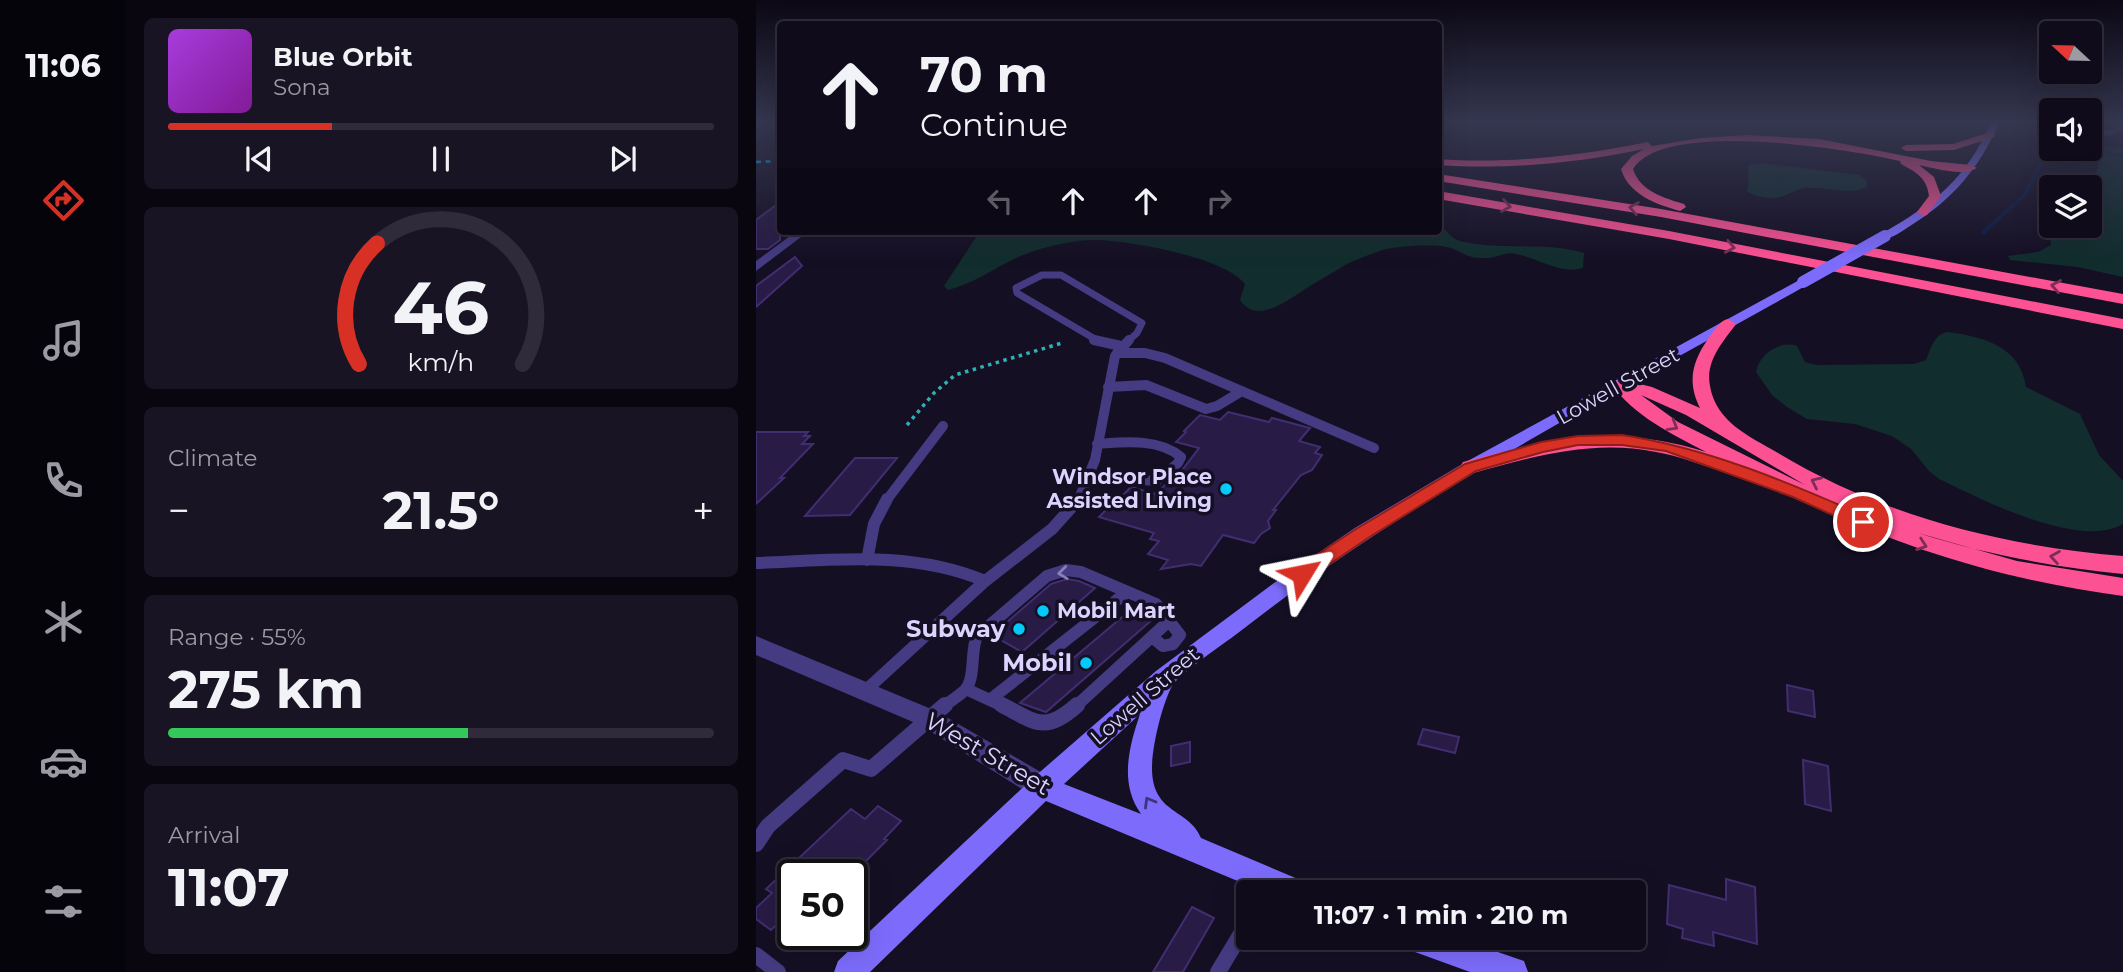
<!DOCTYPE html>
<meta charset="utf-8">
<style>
body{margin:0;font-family:Montserrat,sans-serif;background:#191424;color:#f1f3f6;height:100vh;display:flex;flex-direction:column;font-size:26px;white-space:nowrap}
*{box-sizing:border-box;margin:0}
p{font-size:23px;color:#9c9ba3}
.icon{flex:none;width:38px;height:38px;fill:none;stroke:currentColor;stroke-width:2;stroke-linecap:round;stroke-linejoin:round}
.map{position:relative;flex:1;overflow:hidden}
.panel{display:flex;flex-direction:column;gap:18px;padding:18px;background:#09060f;width:630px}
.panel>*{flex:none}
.top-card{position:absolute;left:21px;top:21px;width:665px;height:214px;border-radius:7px;box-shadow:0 7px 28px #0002,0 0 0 2px #302b3a;background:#100b1b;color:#f1f3f6;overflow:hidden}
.needle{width:46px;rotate:292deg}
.tools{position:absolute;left:1283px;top:21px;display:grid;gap:14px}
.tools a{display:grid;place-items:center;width:63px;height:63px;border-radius:7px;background:#100b1b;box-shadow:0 7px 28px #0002,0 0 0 2px #302b3a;font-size:35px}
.speed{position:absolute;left:21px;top:859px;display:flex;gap:14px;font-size:35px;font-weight:700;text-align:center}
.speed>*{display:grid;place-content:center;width:91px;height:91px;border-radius:50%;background:#100b1b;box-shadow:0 7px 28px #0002,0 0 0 2px #302b3a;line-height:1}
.speed .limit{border:4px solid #111;border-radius:10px;background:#fff;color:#111}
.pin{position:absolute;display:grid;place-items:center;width:60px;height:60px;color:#fff;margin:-30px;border:4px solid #fff;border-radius:50%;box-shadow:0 2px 7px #0007}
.me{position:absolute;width:77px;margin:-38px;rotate:55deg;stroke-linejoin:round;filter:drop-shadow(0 0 5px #0008)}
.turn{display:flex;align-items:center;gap:24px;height:147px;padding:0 28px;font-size:32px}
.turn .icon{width:91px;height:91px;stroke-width:2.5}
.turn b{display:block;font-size:49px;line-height:60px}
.lanes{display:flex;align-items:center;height:66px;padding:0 28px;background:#0003;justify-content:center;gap:35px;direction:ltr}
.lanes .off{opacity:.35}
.big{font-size:52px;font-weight:700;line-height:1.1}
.panel .card{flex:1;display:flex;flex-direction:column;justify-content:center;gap:10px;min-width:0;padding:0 24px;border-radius:10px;background:#191424}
.panel .dial{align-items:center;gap:0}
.dial svg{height:182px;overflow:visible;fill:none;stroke:#302b3a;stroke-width:7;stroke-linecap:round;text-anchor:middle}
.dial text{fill:#f1f3f6;stroke:none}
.song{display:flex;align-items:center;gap:21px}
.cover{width:84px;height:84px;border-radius:10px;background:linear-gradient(135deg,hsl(280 70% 55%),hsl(290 70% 35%))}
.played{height:7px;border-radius:4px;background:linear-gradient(90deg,#d93025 30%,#302b3a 30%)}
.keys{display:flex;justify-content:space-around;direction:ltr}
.heat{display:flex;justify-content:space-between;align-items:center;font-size:38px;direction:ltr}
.charge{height:10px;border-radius:5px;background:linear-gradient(90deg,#34c759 55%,#302b3a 0)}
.trip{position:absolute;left:480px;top:880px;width:410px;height:70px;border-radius:7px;background:#100b1b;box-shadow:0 7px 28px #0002,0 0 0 2px #302b3a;font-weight:700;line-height:70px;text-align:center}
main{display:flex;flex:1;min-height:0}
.tabs{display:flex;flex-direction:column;width:126px;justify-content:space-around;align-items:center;background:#06040b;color:#9c9ba3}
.tabs .icon{width:49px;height:49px}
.tabs .active{color:#d93025}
.tabs b{font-size:32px;color:#f1f3f6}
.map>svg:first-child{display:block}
.green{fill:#122d2e}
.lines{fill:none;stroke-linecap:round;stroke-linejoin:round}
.stream-far1{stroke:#0b1a41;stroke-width:3.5}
.stream{stroke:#0b1a41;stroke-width:4.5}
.building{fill:#281b45;stroke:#412e71;stroke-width:2}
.path{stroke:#31b0b4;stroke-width:3.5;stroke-dasharray:3.5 4.5;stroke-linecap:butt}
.lane-far4{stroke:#443b82;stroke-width:5}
.lane-far3{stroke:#443b82;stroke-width:7}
.lane-far2{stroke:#443b82;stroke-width:10}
.lane-far1{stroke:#443b82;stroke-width:12}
.lane{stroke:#443b82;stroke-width:16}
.street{fill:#443b82;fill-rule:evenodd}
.secondary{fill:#7d6cfc;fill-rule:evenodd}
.highway{fill:#fc5193;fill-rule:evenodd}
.rail{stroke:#05c9f9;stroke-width:2.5;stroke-dasharray:5 4.5;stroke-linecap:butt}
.secondary-bridge{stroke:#7d6cfc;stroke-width:12}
.oneway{stroke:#7d2d56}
.oneway2{stroke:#887fba}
.oneway3{stroke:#3f347a}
.route{fill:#d93025;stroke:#8d1f18;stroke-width:2}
.poi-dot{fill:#05c9f9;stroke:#150f24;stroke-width:2.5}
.labels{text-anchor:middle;stroke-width:7;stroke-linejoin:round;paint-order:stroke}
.street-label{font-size:21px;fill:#dcd3fe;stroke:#150f24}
.poi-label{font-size:21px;font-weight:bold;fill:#dcd3fe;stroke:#150f24;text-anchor:end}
.near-poi-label{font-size:24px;font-weight:bold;fill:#dcd3fe;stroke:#150f24;text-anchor:end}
.near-street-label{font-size:24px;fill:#dcd3fe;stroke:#150f24}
</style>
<main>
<nav class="tabs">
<b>11:06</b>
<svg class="icon active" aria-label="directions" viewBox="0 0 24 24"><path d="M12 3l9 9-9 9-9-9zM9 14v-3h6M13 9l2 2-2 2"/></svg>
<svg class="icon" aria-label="music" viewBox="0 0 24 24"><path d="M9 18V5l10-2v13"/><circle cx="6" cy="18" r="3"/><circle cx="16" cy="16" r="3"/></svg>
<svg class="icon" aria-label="phone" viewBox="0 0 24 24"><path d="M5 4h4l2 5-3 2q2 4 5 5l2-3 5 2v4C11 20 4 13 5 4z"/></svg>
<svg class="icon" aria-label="climate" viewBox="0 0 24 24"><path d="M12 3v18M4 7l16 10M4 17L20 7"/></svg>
<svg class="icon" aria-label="car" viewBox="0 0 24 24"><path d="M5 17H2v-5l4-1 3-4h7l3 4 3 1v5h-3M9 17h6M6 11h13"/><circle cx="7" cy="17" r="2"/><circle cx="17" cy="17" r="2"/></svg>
<svg class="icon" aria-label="filters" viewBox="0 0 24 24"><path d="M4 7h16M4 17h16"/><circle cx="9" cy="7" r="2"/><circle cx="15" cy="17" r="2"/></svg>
</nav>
<section class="panel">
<div class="card">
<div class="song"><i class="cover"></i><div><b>Blue Orbit</b><p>Sona</p></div></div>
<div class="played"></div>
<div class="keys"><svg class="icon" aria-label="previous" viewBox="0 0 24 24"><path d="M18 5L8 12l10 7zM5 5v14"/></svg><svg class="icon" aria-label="pause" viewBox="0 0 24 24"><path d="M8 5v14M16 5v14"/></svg><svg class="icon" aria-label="next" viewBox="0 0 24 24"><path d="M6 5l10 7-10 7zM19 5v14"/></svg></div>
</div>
<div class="card dial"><svg viewBox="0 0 100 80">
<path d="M14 69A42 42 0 1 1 86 69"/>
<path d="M14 69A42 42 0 0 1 22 16" stroke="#d93025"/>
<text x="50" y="56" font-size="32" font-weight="700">46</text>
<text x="50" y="72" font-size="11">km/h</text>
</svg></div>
<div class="card"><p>Climate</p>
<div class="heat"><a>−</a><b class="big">21.5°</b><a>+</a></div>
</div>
<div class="card"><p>Range · 55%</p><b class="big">275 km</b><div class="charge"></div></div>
<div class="card"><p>Arrival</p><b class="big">11:07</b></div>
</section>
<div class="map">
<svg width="1367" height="972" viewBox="0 0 1367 972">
<rect width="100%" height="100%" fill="#150f24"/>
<path class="green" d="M 1334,145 L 1367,148 L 1367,277 L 1322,267 L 1254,260 L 1252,256 L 1282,252 L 1295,245 L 1293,233 L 1298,226 L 1334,226 L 1334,187 L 1326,187 L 1331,176 L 1341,172 L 1343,156 L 1309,149 L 1334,149 Z
M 1007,163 L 1103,175 L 1111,180 L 1111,187 C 1092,197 1066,184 1044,189 C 1035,192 1027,198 1017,198 C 1008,198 997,196 991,191 C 994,182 991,174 993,165 Z
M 683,226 C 692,230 694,238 704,241 C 745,251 787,241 828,253 L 827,268 C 805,275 782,258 760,254 C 749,251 742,258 730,258 C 709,258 711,254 695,248 C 682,243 640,246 626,250 C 615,254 601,259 591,264 C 579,271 566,279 554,286 C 537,296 502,327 484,300 L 489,284 C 468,257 372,240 338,240 C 318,240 293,246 275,252 C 246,262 221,283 192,290 L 188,286 L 224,231 L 682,231 Z
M 1192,332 C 1228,337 1264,346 1270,387 L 1324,414 L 1343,455 L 1367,481 L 1367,524 C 1323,550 1225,499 1183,479 L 1173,471 L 1155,449 L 1136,436 L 1099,424 L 1051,419 L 1031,407 L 1016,395 L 1000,372 C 1003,354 1024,340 1041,346 L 1049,362 L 1060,365 L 1158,364 L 1170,360 C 1175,348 1178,334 1192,332 Z"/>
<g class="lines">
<path class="stream-far1" d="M 1173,123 L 1184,125
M 0,126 L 24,128
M 1326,149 L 1367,156
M 1242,219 L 1269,195 L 1295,143 L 1280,140"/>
<path class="stream" d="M 1227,233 L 1244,217"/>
</g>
<path class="building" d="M 24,202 L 24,240 L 12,249 L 0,249 L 0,220 Z
M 39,257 L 46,266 L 0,307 L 0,286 Z
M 472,412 L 513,422 L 516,418 L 554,428 L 543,441 L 564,447 L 559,453 L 566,455 L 556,470 L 545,475 L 517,510 L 520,510 L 512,521 L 514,528 L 505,534 L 498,543 L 467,535 L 445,566 L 435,564 L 405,569 L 412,560 L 392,554 L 403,541 L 394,539 L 398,533 L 343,517 L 350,510 L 352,502 L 364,498 L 375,487 L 399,494 L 427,469 L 443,448 L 420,442 L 430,432 L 428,431 L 444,415 L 464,420 Z
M 0,432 L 52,432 L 48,436 L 54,436 L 46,444 L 57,444 L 24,478 L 28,478 L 0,504 Z
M 99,458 L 141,458 L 94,515 L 49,516 Z
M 311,579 L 323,581 L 339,588 L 266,652 L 236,635 L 295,584 Z
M 377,608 L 396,620 L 290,712 L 264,703 Z
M 1031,685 L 1057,691 L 1059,717 L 1032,711 Z
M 667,729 L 703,737 L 699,753 L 662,744 Z
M 434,742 L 434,762 L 415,766 L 415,746 Z
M 1047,760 L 1072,766 L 1075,811 L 1049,804 Z
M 122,806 L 145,821 L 128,839 L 131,840 L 96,875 L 37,875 L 37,909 L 15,930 L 0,919 L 0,908 L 16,893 L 10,889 L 95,809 L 109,819 Z
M 970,879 L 999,887 L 1001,944 L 957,932 L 958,946 L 926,938 L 927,929 L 911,924 L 913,885 L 970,900 Z
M 436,907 L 458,918 L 427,972 L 397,972 Z"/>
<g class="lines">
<path class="path" d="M 151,425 L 178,393 L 199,375 L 306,343"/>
<path class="lane-far4" d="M 1334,130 L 1354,133 L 1367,127"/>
<path class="lane-far3" d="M 344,342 L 261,293 L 260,288 L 286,275 L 305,275 L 386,323 L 381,333 L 371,342"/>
<path class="lane-far2" d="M 338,340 L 365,346
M 361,353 L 389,353 L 409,358 L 618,448
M 352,387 L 390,385 L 450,409 L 461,406 L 486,391
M 331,481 L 357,478 L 401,481 L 422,463 L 425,457 C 403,438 368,442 341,444
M 130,501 L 187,426
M 322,501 L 339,460 L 359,356 L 373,340"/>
<path class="lane-far1" d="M 111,560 L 118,524 L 131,499
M 0,563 C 77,560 156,550 229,581
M 210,689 L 249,707
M 109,691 L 228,582 L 296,529 L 323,499
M 235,699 L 371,592
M 187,707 C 194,701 203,696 209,690 C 220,678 214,651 221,636 L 291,576 L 310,570 L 325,572 L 400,604 L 424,635 L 417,644 L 407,646 L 396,637
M 319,707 L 414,620"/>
<path class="lane" d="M 246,705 C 279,722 289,734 321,705
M 0,844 L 12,826 L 87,760 L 115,769 L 189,705
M 0,955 L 22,972
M 462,972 L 492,922"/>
<path class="street" d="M 41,231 L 53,231 L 0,271 L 0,261 Z
M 0,636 L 180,711 L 295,778 L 299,787 L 295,796 L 286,799 L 277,796 L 164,725 L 0,655 Z"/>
<path class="secondary" d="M 1235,123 L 1243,123 C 1223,169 1196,200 1154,226 C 1146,231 1136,240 1125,238 L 1125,234 C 1179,203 1209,180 1235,123 Z
M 1047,278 L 1051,279 L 1051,285 C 858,394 657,495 482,633 C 469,643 423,674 416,686 C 406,705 396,746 396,768 C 396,815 433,808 445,838 L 549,882 L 553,892 L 508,892 L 290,801 L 114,972 L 78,972 L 82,961 L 277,778 L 400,671 L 518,583 L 599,528 L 708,463 ZM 384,714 C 373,747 363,783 385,814 L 308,784 Z
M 643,938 L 701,938 L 768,961 L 772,972 L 714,972 L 648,948 Z"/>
<path class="highway" d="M 1234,132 L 1239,135 L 1238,137 L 1198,150 L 1150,151 L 1145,148 L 1150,145 L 1197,144 Z
M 992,135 L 1063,139 L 1175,161 L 1215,165 L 1221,168 C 1207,177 1178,168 1163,165 L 1178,177 L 1185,196 L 1171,215 L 1167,216 L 1161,212 L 1173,196 C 1171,178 1160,172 1145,164 L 1144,161 C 1094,149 908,119 877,169 C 884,191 908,198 928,204 L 930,207 L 924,211 C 900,204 873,195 865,169 L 876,156 L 888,149 C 820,163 752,170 682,165 L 682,159 C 754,164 822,156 892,142 L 896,146 L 945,138 Z
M 682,174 L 905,209 L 1367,294 L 1367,304 L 905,217 L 682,181 Z
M 682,191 L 913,231 L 1367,319 L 1367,329 L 913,239 L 682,199 Z
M 972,319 L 980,324 C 967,342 949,361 954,386 C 960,422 993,436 1022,453 C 1127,516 1246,546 1367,556 L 1367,574 C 1296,567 1229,554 1162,533 L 1261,561 L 1367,578 L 1367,596 C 1219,576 1109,535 977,466 L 968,472 C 945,465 924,456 900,452 C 836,439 775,457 714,474 L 707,472 L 704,467 L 707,462 C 793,439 862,424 950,452 C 916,434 878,416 855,384 L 864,379 L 896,387 L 944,408 C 931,382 936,362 952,339 C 958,331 963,321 972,319 ZM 885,395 L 930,415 L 1049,485 L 922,422 Z"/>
<path class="rail" d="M 0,162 L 24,161"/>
<path class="secondary-bridge" d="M 1047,282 L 1129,236"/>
</g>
<defs><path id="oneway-chevron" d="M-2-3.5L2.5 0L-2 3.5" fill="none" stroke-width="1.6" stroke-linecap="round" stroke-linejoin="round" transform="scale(1.75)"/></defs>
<g class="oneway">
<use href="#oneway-chevron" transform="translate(750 206) rotate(10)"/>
<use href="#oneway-chevron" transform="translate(878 208) rotate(-170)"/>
<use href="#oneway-chevron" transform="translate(974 247) rotate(11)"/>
<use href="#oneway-chevron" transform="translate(1300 286) rotate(-170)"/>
<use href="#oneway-chevron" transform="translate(917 426) rotate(30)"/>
<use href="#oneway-chevron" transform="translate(1060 482) rotate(-155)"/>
<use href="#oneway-chevron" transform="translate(1166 545) rotate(19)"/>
<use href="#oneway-chevron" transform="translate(1299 557) rotate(-171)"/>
</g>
<use class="oneway2" href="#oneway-chevron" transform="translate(307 573) rotate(173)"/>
<use class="oneway3" href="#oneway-chevron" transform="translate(393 802) rotate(-120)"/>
<linearGradient id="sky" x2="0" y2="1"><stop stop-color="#0c0814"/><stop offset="0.47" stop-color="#353750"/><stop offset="1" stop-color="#353750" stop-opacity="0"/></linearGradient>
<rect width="1367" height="260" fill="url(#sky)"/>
<path class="route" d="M 866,435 C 952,448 1034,483 1113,518 L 1116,522 L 1107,528 L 1101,526 L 1037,497 L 910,451 L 866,445 L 822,445 L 787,452 L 720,471 L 612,538 L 552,579 L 539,579 L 537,574 L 539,569 L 600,529 L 709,464 L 785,442 L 822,436 Z"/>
<g class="poi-dot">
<circle cx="470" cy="489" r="7"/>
<circle cx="287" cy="611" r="7"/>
<circle cx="263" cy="629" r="7"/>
<circle cx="330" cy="663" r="7"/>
</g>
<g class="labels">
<g class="street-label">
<text transform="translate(862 386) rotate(-29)" y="7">Lowell Street</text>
<text transform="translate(389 696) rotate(-41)" y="7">Lowell Street</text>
</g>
<g class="poi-label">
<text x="456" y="484">Windsor Place<tspan x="456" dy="24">Assisted Living</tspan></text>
<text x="301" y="618" text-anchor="start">Mobil Mart</text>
</g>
<g class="near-poi-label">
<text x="249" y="637">Subway</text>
<text x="316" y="671">Mobil</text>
</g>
<g class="near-street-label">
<text transform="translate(232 754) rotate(30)" y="8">West Street</text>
</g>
</g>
</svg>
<div class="tools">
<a><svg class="needle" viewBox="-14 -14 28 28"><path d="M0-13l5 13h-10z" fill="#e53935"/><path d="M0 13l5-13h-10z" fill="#9c9ba3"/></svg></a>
<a><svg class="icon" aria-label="sound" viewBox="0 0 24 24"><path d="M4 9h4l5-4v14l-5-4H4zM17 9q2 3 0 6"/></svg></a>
<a><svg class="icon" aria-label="layers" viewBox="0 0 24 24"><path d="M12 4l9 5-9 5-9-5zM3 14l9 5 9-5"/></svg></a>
</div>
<div class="speed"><div class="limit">50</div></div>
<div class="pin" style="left:1107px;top:522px;background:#d93025"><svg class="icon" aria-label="arrive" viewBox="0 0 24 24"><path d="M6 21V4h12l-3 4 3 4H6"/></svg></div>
<svg class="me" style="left:546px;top:574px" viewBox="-20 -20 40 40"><path d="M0-17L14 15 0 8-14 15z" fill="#d93025" stroke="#fff" stroke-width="4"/></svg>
<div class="trip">11:07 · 1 min · 210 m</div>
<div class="top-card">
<div class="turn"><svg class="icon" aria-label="ahead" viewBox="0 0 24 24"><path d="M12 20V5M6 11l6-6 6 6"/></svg><div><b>70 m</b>Continue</div></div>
<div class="lanes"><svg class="icon off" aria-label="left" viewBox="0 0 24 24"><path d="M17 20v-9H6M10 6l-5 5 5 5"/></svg><svg class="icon" aria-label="ahead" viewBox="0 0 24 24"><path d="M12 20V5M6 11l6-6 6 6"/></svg><svg class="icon" aria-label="ahead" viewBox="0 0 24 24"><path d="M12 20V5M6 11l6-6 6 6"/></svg><svg class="icon off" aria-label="right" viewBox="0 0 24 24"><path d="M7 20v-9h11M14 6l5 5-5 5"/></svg></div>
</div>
</div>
</main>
